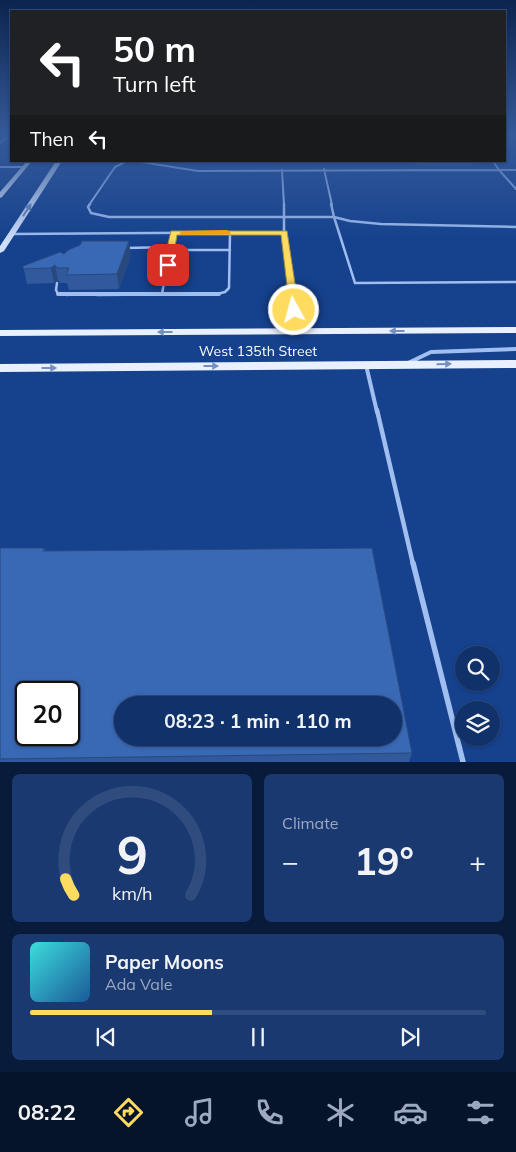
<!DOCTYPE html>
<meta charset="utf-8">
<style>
body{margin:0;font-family:Mulish,sans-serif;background:#193970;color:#f1f3f6;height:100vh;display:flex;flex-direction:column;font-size:19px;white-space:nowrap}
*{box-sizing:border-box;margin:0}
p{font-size:16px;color:#9ca9c1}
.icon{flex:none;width:28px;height:28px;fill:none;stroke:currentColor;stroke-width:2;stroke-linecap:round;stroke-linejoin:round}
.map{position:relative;height:762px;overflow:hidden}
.side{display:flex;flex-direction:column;gap:12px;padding:12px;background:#091b3a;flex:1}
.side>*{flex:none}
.hud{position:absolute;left:10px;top:10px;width:496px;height:152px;border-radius:0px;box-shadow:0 1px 4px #0004,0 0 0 1px #304c7e;background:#202124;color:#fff;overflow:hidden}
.tools{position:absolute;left:455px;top:646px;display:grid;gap:10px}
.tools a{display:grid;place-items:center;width:45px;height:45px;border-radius:50%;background:#10316a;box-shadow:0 1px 4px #0004,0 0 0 1px #304c7e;font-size:25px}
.speed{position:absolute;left:15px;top:681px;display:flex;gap:10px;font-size:25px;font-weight:700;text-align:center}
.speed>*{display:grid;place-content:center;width:65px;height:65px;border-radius:50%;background:#10316a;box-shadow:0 1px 4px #0004,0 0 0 1px #304c7e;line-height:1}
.speed .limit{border:2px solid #111;border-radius:8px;background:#fff;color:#111}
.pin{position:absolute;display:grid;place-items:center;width:42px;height:42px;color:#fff;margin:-21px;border-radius:10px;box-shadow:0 2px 8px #0006}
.me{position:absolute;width:55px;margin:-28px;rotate:353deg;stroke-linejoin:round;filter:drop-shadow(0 0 4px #0008)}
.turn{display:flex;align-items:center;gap:18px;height:105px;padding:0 20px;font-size:22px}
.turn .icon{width:65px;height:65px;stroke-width:2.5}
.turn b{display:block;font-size:35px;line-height:42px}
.then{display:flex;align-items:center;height:48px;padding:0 20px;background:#0003;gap:10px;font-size:19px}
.big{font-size:38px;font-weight:700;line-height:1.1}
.side .widget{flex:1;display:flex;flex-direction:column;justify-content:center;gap:8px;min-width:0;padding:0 18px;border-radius:8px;background:#193970}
.side .dial{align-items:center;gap:0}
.dial svg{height:130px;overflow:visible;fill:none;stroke:#304c7e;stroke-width:7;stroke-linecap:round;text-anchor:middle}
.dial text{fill:#f1f3f6;stroke:none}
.song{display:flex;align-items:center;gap:15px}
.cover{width:60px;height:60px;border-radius:8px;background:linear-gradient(135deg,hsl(180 70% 55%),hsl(210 70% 35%))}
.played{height:5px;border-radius:2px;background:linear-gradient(90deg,#ffdc5f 40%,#304c7e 40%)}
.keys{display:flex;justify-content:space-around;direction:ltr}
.heat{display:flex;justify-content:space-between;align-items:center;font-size:28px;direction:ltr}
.side .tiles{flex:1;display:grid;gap:12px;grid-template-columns:1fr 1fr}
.widget:last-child{grid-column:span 2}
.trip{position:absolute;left:114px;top:696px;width:288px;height:50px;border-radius:25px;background:#10316a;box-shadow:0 1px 4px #0004,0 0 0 1px #304c7e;font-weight:700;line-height:50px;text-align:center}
.tab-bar{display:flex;height:80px;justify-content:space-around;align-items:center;background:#06142a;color:#9ca9c1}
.tab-bar .icon{width:35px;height:35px}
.tab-bar .active{color:#ffdc5f}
.tab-bar b{font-size:22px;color:#f1f3f6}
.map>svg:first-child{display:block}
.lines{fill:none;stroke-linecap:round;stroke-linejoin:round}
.lane-far4{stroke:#a0bef0;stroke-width:2}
.lane-far3{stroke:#a0bef0;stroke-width:2.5}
.lane-far2{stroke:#a0bef0;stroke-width:4}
.lane-far1{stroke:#a0bef0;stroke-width:4.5}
.lane{stroke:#a0bef0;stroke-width:5.5}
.secondary{fill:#cedefb;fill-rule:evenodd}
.primary{fill:#e9f0ff;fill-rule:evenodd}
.wall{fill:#31599b}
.shaded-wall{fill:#28497e}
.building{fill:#3968b4;stroke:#28497e;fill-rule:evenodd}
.oneway{fill:#6888be}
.oneway2{fill:#7490c0}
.route{fill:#ffdc5f;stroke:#a68f3e}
.slow{fill:#f59e0b}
.labels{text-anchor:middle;stroke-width:4;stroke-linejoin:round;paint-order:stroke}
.street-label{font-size:14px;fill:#fff;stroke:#15418d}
</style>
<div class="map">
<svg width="516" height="762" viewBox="0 0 516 762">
<rect width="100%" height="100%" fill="#15418d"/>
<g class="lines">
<path class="lane-far4" d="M 0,143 L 8,136
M 135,161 L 198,171 L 499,170 L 516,189
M 493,161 L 499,170 L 516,170
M 0,167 L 25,167
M 324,169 L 332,205
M 282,170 L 284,205
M 89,205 L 115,167 L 127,161"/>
<path class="lane-far3" d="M 90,204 L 88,207 L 91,213 L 109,217 L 334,217 L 331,204
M 284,204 L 284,232 L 292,295
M 334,217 L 355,283 L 516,282
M 334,217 L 350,221 L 381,224 L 516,227
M 12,234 L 284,232
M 126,248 L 171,247
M 170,250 L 230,250
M 57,283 L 56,290 L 58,294 L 68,295
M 162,294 L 173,233
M 97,295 L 217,294 L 225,292 L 229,288 L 230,233"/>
<path class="lane-far2" d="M 58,294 L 219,294
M 292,294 L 297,332
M 408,363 L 431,352 L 516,349
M 366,365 L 377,412"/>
<path class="lane-far1" d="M 377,410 L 413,564"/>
<path class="lane" d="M 413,563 L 463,762"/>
<path class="secondary" d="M 27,161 L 32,161 L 2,197 L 0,198 L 0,192 Z
M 56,161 L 62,161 L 4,251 L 0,253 L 0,246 Z"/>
<path class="primary" d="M 516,327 L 516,333 L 0,336 L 0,330 Z
M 516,360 L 516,368 L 0,372 L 0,364 Z"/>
</g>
<path class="wall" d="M 406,161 L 474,161 L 473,165 L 418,165 Z
M 64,254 L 131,255 L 119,289 L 69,290 L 67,283 L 60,283 L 58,280 L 54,283 L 27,284 L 23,266 Z
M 0,548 L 44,548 L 46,551 L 412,753 L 409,762 L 0,762 Z"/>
<path class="shaded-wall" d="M 129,241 L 131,255 L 119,289 L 117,274 Z
M 55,265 L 58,280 L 54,283 L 51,268 Z"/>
<path class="building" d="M 82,241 L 129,241 L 117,274 L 66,275 L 69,268 L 57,268 L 55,265 L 51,268 L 23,269 L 23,266 L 60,252 L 64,254 L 68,250 L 80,245 Z
M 0,548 L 44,548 L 43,551 L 372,548 L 412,753 L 0,759 ZM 26,692 L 69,692 L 69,735 L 26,735 ZM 122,705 L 392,705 L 392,738 L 122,738 Z"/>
<defs><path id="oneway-solid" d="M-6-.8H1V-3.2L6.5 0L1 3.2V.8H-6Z" transform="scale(1.25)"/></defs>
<use class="oneway" href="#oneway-solid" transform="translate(27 210) rotate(-57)"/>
<g class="oneway2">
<use href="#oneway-solid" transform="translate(397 331) rotate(180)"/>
<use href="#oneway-solid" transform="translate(165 332) rotate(180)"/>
<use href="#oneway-solid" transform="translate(444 364) rotate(-1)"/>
<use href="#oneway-solid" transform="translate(211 366)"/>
<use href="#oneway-solid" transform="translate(49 368)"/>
</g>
<linearGradient id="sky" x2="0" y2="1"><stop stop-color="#0c244e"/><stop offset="0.56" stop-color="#355a9a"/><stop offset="1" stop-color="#355a9a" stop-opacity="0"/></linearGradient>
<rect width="516" height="242" fill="url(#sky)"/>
<path class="route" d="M 171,231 L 287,231 L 299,310 L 294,313 L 290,310 L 281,235 L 177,235 L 172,265 L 168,268 L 163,265 Z"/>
<path class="slow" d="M 227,230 L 231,233 L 230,234 L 183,235 L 179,233 L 183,231 Z"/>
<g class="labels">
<g class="street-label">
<text x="258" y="356">West 135th Street</text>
</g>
</g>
</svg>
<div class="tools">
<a><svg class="icon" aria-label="search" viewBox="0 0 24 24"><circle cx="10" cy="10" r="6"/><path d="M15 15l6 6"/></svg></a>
<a><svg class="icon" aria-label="layers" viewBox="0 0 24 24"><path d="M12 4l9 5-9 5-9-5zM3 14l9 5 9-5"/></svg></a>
</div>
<div class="speed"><div class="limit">20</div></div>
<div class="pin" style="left:168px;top:265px;background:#d93025"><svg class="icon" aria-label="arrive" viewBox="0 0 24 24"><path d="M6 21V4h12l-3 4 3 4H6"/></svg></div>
<svg class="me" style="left:294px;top:310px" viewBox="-20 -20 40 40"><circle r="17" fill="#ffdc5f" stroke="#fff" stroke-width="3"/><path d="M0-11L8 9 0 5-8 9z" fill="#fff"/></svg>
<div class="trip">08:23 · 1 min · 110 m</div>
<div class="hud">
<div class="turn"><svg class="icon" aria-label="left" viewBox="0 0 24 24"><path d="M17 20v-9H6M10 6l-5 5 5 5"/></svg><div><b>50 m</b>Turn left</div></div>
<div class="then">Then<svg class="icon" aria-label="left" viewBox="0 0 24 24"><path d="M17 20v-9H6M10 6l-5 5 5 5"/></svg></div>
</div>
</div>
<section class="side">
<div class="tiles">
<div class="widget dial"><svg viewBox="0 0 100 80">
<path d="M14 69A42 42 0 1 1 86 69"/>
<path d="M14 69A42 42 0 0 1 9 59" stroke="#ffdc5f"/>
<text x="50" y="56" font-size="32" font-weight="700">9</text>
<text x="50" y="72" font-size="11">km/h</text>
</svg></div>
<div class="widget"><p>Climate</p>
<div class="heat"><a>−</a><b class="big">19°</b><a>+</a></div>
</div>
<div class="widget">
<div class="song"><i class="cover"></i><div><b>Paper Moons</b><p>Ada Vale</p></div></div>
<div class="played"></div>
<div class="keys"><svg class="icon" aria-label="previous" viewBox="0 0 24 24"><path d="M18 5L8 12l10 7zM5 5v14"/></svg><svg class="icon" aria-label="pause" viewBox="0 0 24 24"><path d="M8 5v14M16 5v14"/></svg><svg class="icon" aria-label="next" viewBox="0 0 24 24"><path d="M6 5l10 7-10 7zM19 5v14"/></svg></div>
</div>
</div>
</section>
<nav class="tab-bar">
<b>08:22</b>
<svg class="icon active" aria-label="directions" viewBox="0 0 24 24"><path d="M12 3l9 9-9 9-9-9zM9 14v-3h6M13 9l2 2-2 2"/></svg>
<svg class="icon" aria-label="music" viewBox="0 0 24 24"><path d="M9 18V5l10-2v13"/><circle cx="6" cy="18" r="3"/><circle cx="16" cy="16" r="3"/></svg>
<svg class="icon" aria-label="phone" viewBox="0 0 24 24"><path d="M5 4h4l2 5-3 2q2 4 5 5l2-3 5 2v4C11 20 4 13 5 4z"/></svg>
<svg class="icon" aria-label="climate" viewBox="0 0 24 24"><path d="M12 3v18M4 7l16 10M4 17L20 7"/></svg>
<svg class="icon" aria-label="car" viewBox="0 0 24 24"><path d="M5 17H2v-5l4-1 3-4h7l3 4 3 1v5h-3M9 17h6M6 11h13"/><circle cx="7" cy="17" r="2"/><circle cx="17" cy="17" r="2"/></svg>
<svg class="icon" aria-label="filters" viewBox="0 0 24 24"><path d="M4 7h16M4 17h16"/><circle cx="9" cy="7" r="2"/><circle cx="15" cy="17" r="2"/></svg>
</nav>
